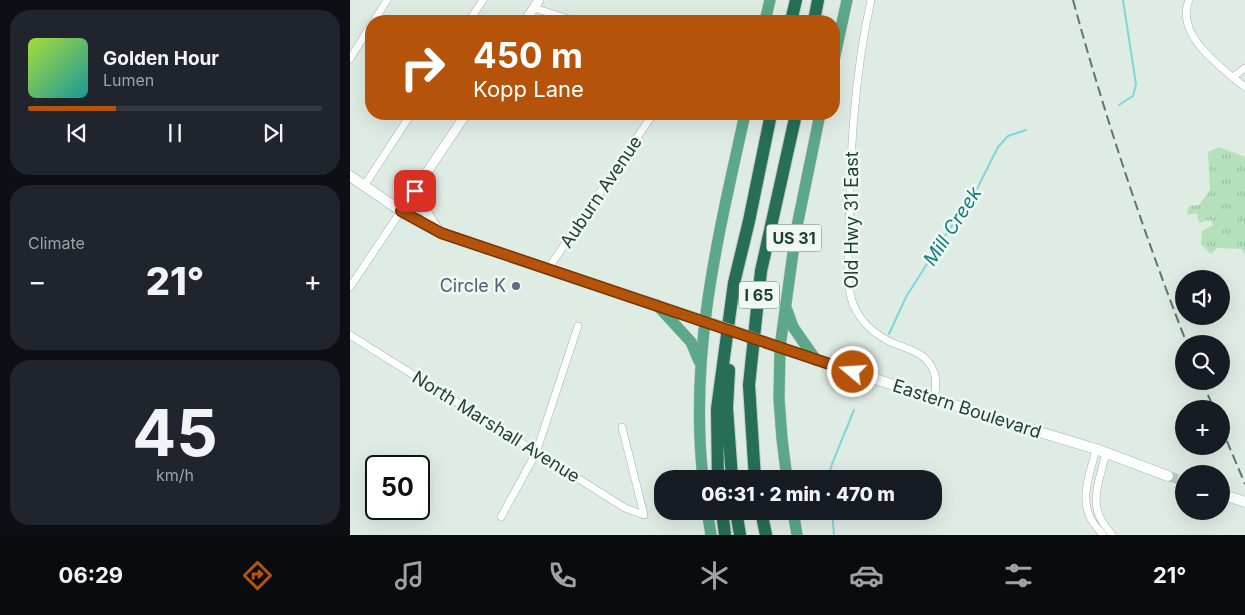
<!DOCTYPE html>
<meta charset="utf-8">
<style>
body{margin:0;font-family:Inter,sans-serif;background:#20242c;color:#f1f3f6;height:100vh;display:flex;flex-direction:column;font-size:19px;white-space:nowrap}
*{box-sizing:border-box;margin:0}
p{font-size:16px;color:#9ea1a6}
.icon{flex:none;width:28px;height:28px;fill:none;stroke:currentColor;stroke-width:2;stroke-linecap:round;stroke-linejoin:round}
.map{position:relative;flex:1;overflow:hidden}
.drawer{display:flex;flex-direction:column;gap:10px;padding:10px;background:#0d0f14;width:350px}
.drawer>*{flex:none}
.banner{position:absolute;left:15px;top:15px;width:475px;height:105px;border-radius:20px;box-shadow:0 5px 20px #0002;background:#b45309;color:#fff;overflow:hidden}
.buttons{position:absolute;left:825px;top:270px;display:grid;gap:10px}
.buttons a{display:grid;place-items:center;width:55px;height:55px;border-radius:50%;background:#171b24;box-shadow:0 5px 20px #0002;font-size:25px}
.speed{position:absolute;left:15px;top:455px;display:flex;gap:10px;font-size:25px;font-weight:700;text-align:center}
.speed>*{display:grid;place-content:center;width:65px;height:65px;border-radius:50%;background:#171b24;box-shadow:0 5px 20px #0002;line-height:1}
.speed .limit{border:2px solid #111;border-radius:8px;background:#fff;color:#111}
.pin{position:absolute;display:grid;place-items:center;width:42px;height:42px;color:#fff;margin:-21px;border-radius:10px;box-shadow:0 2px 8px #0006}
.me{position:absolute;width:55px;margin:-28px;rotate:288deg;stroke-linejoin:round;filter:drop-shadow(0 0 4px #0008)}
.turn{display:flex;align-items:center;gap:18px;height:105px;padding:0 25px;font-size:22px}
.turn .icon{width:65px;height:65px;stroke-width:2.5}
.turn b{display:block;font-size:35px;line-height:42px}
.big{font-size:38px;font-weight:800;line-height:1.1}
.drawer .widget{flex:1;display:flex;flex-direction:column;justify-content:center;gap:8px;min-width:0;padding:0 18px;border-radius:20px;background:#20242c}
.drawer .dial{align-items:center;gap:0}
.dial b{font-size:65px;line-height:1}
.song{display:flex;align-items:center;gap:15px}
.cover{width:60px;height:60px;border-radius:8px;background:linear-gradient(135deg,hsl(80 70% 55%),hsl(180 70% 35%))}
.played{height:5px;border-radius:2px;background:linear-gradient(90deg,#b45309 30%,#363941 30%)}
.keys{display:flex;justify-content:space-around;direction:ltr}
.heat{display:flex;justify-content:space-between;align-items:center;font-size:28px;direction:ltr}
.trip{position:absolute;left:304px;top:470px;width:288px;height:50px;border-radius:20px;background:#171b24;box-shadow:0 5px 20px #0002;font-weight:800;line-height:50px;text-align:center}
.tabs{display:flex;height:80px;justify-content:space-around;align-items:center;background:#090b0e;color:#9ea1a6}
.tabs .icon{width:35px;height:35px}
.tabs .active{color:#b45309}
.tabs b{font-size:22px;color:#f1f3f6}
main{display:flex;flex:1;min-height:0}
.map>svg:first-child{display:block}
.grass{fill:url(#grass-tufts)}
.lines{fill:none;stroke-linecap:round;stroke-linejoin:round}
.stream{stroke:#7fd7d9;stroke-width:2}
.secondary-tunnel{stroke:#b8c9c0;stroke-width:10;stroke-dasharray:10 5;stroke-linecap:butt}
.minor-casing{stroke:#a1b4ab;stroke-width:8}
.tertiary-casing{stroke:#a1b4ab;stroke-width:10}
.secondary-casing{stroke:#9ebcae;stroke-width:11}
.primary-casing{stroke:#c0c9c5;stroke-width:12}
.motorway-casing{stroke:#c0c9c5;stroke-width:14}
.minor{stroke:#fff;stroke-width:7}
.tertiary{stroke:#fff;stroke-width:9}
.secondary{stroke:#fff;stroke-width:10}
.primary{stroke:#5da78a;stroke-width:11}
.motorway{stroke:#266e55;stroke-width:12}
.rail{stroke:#587a6c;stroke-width:2;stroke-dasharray:10 5;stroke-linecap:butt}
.secondary-bridge-casing{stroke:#9ebcae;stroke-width:11;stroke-linecap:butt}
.secondary-bridge{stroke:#fff;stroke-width:10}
.route-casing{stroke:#753606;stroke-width:12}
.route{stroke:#b45309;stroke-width:9}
.service-dot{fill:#5c6f8a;stroke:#eff8f3;stroke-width:2}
.labels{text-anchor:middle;stroke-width:5;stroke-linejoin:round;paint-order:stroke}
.shield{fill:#eff8f3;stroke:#5d766b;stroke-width:1}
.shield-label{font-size:16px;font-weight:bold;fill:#1e3e31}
.street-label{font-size:18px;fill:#1e3e31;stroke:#eff8f3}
.service-label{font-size:18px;fill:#4e5e75;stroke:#eff8f3;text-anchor:end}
.water-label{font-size:19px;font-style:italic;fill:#117d81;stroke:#eff8f3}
</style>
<main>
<section class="drawer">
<div class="widget">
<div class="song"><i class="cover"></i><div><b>Golden Hour</b><p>Lumen</p></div></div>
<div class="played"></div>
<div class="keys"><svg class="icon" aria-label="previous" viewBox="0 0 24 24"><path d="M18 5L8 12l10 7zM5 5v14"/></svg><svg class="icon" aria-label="pause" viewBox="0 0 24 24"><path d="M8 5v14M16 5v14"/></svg><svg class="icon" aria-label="next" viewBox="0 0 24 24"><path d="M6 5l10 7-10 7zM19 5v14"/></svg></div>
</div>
<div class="widget"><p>Climate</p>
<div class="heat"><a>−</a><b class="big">21°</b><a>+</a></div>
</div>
<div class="widget dial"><b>45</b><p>km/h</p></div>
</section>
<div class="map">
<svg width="895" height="535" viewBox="0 0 895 535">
<defs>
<pattern id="grass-tufts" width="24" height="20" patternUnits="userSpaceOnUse" patternTransform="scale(1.25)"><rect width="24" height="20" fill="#b4e0ba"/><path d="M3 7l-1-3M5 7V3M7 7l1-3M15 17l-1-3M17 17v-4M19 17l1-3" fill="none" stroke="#9ac1a0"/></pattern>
</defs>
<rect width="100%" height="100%" fill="#dfece4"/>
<path class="grass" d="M 869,147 L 895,157 L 895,255 L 892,249 L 867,248 L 861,254 L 851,244 L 852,231 L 863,225 L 861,220 L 849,223 L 847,213 L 837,215 L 839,206 L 849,205 L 860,190 L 858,152 Z"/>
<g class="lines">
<path class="stream" d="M 769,105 L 783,96 L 786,84 L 773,0
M 539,334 L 556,297 L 596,234 L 624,195 L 648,147 L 658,136 L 676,130
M 478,479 L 482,464 L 504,410
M 482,511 L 484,535"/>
<path class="secondary-tunnel" d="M 818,476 L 834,481"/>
<g class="minor-casing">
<path id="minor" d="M 521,0 C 504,76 500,155 499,233 C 499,256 495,282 503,304 C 511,323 525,335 543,343 C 560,350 576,352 584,372 C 587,379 585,390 585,398
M 839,0 C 824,35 872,68 895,87
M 184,8 L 225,21
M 24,21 L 37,0
M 119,21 L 133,0
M 0,59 L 21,25
M 883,77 L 895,68
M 14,186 L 61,114
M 198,269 L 303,114
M 0,287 L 51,211
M 0,335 L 275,508 L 294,515
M 272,427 L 294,515
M 746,449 C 741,471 729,498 741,519 C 744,525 749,530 753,535
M 756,453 C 752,471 741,497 749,515 C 752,523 758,529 762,535
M 151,517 L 186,453 L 228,326"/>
</g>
<g class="tertiary-casing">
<path id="tertiary" d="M 175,21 L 189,0
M 51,211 L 116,114"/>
</g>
<g class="secondary-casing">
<path id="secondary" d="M 0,176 L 51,211 L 91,233 L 358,322
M 73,180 C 69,202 75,213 88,230
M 423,345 L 640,417 L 746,449 L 818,476
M 871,494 L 895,502"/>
</g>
<g class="primary-casing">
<path id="primary" d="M 415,21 L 420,0
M 484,60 L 497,0
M 307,305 L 341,342 L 349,361
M 437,310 L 443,327 L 466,360
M 353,479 C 339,351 368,237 395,114
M 437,479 L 432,439 L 429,399 L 430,347 L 446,231 L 470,114
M 357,511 L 361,535
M 443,511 L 447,535"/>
</g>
<g class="motorway-casing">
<path id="motorway" d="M 441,21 L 446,0
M 464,21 L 468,0
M 379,370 L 377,408 L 382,479
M 368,479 L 367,409 L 384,283 L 399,221 L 421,114
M 405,479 L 399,385 L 411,271 L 446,114
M 372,511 L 375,535
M 386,511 L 390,535
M 411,511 L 416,535"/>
</g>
<use href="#minor" class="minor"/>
<use href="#tertiary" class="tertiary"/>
<use href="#secondary" class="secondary"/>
<use href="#primary" class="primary"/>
<use href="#motorway" class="motorway"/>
<path class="rail" d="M 723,0 C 755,117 793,231 837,344
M 852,381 L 864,409
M 871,427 L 895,484"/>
<g class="secondary-bridge-casing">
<path id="secondary-bridge" d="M 358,322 L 422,344"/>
</g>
<use href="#secondary-bridge" class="secondary-bridge"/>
</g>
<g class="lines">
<g class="route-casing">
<path id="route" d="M 65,191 L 51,211 L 91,233 L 503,372"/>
</g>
<use href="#route" class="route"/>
</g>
<circle class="service-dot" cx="166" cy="286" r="5"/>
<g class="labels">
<g class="shield">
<rect x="416.5" y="224.5" width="55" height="27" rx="4"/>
<rect x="389" y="281.5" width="40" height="27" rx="4"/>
</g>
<g class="shield-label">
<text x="444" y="244">US 31</text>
<text x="409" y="301">I 65</text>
</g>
<g class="street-label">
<text transform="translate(251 192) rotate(-56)" y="6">Auburn Avenue</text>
<text transform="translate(502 220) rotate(-90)" y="6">Old Hwy 31 East</text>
<text transform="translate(617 409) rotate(18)" y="6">Eastern Boulevard</text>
<text transform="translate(146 427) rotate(32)" y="6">North Marshall Avenue</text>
</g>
<g class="service-label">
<text x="156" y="292">Circle K</text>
</g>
<g class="water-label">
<text transform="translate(602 226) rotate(-57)" y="7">Mill Creek</text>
</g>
</g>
</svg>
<div class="buttons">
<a><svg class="icon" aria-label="sound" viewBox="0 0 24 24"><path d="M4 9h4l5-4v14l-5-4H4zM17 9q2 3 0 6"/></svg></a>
<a><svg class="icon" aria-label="search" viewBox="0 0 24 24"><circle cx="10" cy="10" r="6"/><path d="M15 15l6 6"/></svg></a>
<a>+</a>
<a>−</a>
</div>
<div class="speed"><div class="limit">50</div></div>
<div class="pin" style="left:65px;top:191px;background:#d93025"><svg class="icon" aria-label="arrive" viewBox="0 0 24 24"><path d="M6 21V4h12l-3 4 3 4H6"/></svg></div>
<svg class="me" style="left:503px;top:372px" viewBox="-20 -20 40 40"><circle r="17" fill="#b45309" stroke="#fff" stroke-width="3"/><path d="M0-11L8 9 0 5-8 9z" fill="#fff"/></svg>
<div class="trip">06:31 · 2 min · 470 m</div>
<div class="banner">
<div class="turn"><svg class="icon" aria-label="right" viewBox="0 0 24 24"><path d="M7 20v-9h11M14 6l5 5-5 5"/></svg><div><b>450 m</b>Kopp Lane</div></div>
</div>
</div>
</main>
<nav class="tabs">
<b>06:29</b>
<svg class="icon active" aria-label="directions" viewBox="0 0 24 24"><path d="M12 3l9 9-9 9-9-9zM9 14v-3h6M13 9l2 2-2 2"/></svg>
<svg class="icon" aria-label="music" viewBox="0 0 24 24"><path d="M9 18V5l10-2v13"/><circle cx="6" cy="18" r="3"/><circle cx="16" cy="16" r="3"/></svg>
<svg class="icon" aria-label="phone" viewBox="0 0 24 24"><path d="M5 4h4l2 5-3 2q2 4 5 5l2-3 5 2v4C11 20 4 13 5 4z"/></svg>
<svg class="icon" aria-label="climate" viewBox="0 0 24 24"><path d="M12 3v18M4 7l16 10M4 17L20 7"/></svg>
<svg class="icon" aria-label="car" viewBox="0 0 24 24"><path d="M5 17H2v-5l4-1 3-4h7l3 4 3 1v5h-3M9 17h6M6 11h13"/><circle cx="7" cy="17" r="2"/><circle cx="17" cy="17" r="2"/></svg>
<svg class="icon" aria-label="filters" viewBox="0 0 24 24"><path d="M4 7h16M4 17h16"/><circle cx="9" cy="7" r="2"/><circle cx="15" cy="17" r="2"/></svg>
<b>21°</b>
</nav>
